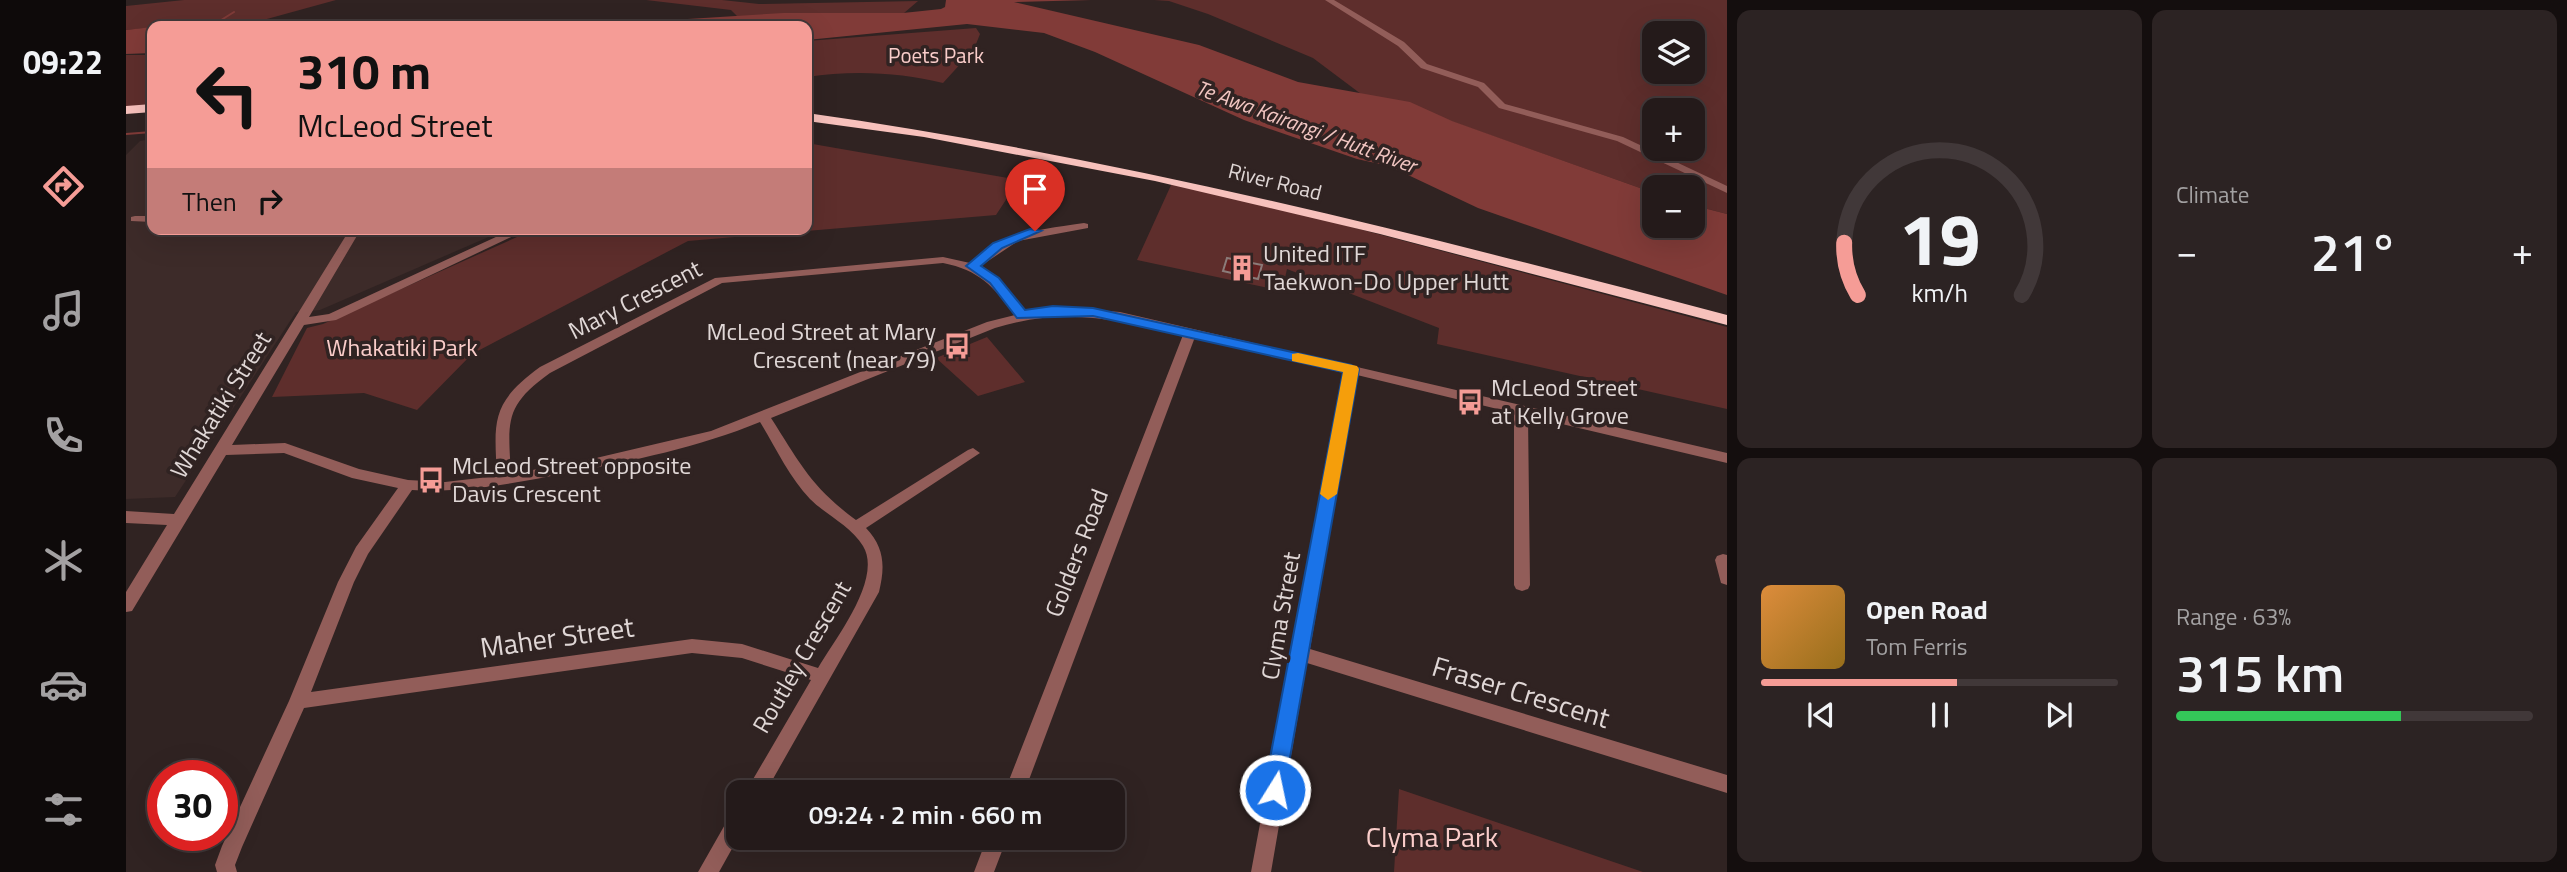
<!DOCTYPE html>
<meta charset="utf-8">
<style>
body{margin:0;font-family:"Titillium Web",sans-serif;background:#2c2323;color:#f1f3f6;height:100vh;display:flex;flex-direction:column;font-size:26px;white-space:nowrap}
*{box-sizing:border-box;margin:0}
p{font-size:23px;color:#a3a1a2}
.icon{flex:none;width:38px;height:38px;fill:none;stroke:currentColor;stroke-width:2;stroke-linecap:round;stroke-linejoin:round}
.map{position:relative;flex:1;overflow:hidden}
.panel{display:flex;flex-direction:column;gap:10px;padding:10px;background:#140e0e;width:840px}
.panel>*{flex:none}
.hud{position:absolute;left:21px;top:21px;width:665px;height:214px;border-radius:14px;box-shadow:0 7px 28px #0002,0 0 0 2px #413839;background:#f59c96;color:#111;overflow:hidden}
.controls{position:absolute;left:1516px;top:21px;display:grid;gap:14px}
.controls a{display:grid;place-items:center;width:63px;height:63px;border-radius:14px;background:#241a1a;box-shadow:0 7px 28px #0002,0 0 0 2px #413839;font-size:35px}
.speed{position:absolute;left:21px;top:760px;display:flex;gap:14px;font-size:35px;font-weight:700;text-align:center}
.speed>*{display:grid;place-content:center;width:91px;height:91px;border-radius:50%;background:#241a1a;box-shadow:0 7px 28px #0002,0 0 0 2px #413839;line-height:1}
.speed .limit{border:10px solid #d22;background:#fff;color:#111}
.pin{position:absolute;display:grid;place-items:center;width:60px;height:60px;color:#fff;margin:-72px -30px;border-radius:50% 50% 50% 0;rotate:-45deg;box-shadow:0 0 7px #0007}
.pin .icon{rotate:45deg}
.me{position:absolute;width:77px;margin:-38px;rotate:10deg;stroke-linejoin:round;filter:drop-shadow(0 0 5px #0008)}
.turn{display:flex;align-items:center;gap:24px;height:147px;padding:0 35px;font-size:32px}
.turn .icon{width:91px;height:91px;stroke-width:2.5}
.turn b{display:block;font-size:49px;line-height:60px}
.then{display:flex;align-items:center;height:66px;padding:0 35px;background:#0003;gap:14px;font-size:26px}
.big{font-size:52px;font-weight:600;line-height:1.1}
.panel .widget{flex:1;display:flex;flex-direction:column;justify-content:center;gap:10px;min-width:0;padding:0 24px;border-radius:14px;background:#2c2323}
.panel .dial{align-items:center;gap:0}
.dial svg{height:182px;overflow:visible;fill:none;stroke:#413839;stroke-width:7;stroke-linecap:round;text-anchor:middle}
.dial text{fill:#f1f3f6;stroke:none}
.song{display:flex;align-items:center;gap:21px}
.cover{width:84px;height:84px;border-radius:10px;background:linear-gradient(135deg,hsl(30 70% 55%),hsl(40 70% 35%))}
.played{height:7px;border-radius:4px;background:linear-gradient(90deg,#f59c96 55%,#413839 55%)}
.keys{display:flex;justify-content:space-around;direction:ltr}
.heat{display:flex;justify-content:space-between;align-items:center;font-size:38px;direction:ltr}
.charge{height:10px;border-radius:5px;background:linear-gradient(90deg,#34c759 63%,#413839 0)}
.panel .tiles{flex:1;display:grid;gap:10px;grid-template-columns:repeat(2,1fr)}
.trip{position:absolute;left:600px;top:780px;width:399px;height:70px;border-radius:14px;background:#241a1a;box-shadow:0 7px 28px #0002,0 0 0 2px #413839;font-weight:600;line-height:70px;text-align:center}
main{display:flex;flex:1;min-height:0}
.menu{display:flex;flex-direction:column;width:126px;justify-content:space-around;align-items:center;background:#0e0a0a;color:#a3a1a2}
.menu .icon{width:49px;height:49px}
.menu .on{color:#f59c96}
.menu b{font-size:32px;color:#f1f3f6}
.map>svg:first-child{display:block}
.built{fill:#3d2b29}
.green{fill:#5e2e2c;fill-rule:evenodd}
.water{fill:#813b38}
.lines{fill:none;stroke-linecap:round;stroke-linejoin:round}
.stream{stroke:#813b38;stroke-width:2}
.building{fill:#632020;stroke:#8b7b79;stroke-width:2}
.minor{fill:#925d59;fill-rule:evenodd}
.highway{fill:#f7c1bc;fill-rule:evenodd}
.route{fill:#1a73e8;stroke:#114b97;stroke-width:2}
.slow{fill:#f59e0b}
.labels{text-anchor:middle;stroke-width:7;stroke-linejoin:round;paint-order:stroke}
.far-park-label{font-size:21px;fill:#facdca;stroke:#302322}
.far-water-label{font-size:21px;font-style:italic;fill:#f2c6c2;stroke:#302322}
.far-street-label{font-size:21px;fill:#e0d7d6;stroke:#302322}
.poi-label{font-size:24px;fill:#e0d7d6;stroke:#302322;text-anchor:start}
.street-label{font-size:24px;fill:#e0d7d6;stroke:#302322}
.park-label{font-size:24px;fill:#facdca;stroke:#302322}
.near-street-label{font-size:28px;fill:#e0d7d6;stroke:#302322}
.near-park-label{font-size:28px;fill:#facdca;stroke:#302322}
</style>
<main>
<nav class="menu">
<b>09:22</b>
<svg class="icon on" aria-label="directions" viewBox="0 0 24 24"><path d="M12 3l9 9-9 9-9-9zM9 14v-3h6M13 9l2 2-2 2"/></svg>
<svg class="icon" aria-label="music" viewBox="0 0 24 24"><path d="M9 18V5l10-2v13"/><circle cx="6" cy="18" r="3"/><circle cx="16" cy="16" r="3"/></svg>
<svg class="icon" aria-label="phone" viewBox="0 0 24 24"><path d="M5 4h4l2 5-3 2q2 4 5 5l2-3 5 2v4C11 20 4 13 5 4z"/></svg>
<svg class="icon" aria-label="climate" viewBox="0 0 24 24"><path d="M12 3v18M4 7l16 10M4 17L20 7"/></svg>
<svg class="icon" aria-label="car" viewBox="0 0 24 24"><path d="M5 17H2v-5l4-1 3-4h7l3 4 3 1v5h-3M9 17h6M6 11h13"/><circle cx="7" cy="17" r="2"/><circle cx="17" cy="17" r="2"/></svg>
<svg class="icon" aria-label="filters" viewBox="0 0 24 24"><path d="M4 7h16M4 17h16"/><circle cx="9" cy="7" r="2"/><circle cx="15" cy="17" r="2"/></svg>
</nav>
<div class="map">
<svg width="1601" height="872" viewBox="0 0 1601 872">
<rect width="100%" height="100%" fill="#302322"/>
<path class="built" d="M 26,139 L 26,229 L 381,229 L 194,310 L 170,312 L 49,497 L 0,499 L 0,155 L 14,141 Z"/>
<path class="green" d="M 58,0 L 210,0 L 130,22 L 99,20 L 0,30 L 0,6 Z
M 520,0 L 596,0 L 633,4 L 792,1 L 778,13 L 613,18 L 605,10 Z
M 1028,0 L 1601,0 L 1601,214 L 1566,205 L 1566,187 L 1528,187 L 1528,193 L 1288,108 L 1235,94 L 1187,58 L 1082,14 L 1043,1 ZM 1528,33 L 1566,33 L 1566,72 L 1528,72 ZM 1528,110 L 1566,110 L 1566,149 L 1528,149 Z
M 850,28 L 854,34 L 848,49 L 817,83 C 774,72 725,70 681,77 L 681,41 Z
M 0,55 L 26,55 L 26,105 L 0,107 Z
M 681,143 L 893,180 L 870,215 L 562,241 L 346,354 L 291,410 L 238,393 L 146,397 L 181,328 L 197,324 L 409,229 L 681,229 Z
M 1046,183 L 1158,209 L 1601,327 L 1601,409 L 1311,344 L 1313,328 L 1161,269 L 1156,291 L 1011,260 Z
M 861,337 L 899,382 L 852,396 L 810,358 Z
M 1273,789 L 1517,872 L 1268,872 Z"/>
<path class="water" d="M 820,0 L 965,0 L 888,2 L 1073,45 L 1172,82 L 1284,102 L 1326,121 L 1528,193 L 1528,226 L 1566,226 L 1566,205 L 1601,214 L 1601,295 L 1352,208 L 1263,166 L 1231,159 L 1118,120 L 969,52 L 918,33 L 841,24 L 681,40 L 681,26 L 449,26 L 658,13 L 777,13 L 815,9 L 819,7 Z
M 26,27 L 26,53 L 0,54 L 0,30 Z"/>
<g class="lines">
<path class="stream" d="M 92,22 L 108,12
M 0,134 L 26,132"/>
</g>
<path class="building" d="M 1101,258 L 1136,265 L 1132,279 L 1097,271 Z"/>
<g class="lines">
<path class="minor" d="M 1199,0 L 1208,0 L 1278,42 L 1301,64 L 1358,83 L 1379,104 L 1497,137 L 1601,186 L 1601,193 L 1491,141 L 1373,108 L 1352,87 L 1295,68 L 1272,46 Z
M 9,216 L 26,216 L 26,222 L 5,221 L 5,217 Z
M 958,223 L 962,224 L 962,228 L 892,241 L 853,267 L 875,282 L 899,312 L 945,308 L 994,312 L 1601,453 L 1601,463 L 1402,416 L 1404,585 L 1402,589 L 1396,591 L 1390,589 L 1388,585 L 1388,413 L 1231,375 L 1184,649 L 1601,775 L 1601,793 L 1181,663 L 1145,872 L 1125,872 L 1218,373 L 1069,337 L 898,793 L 878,793 L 1057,335 C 990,319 937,307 869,328 L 645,418 C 674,463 685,487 730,520 L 842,450 L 847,448 L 854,453 L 740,528 C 759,548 759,567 753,592 L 639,793 L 619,793 L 685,680 L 616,658 L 566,653 L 178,708 L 116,847 L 109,865 L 111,872 L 91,872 L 89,865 L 96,846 L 163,701 L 212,582 L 230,547 L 272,488 L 226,478 L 158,453 L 100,455 L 6,611 L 0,612 L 0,592 L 41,525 L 0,523 L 0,511 L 48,514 L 224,229 L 235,229 L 183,317 L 203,314 L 387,229 L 402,229 L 210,320 L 178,325 L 106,445 L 159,443 L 233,469 L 282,480 L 319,482 L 371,476 C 368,420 365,403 414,367 L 589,278 L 817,257 L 844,263 C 886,230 907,231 958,223 ZM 817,263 C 853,270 867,286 889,315 L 861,322 L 585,431 L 470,458 L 385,474 C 382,421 378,406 424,373 L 596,283 ZM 634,422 C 650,448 663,477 684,499 C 700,515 725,526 737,546 C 757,579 709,639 692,668 L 616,644 L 566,639 L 185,692 L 228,582 L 242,554 L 286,490 C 339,493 389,483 441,473 C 507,461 573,447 634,422 Z
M 1597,554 L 1601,555 L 1601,585 L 1595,583 L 1589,560 L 1591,556 Z
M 612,811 L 612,838 L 593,872 L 572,872 L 605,814 Z
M 861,838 L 881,838 L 868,872 L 848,872 Z"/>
<path class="highway" d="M 26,104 L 26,112 L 0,114 L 0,106 Z
M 681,113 C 993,157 1296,235 1601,315 L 1601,325 L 1254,234 L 1029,181 L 798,137 L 681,121 Z"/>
</g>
<path class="route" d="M 904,229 L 915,231 L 876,248 L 855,266 L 873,278 L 899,310 L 927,306 L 967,308 L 1225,365 L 1233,369 L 1157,797 L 1149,800 L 1141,797 L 1138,790 L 1217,372 L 967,316 L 891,318 L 864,283 L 840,266 L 867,243 Z"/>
<path class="slow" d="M 1172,353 L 1231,366 L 1233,369 L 1211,494 L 1202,500 L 1194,494 L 1217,372 L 1166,361 L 1166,354 Z"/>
<defs>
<g id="building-bare" transform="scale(2.1)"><path d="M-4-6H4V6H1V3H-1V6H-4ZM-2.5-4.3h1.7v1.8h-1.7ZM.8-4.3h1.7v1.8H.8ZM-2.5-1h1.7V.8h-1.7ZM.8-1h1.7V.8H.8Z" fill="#f59c96" stroke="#302322" stroke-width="2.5" paint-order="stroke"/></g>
<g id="bus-bare" transform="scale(2.1)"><path d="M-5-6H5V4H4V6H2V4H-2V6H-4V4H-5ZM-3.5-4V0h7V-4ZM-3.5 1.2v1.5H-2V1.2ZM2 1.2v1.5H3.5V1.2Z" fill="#f59c96" stroke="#302322" stroke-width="2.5" paint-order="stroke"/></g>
</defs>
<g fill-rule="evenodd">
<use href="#building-bare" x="1116" y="268"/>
<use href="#bus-bare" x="831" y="346"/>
<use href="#bus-bare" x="1344" y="402"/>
<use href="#bus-bare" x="305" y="480"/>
</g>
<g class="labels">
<g class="far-park-label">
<text x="810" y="63">Poets Park</text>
</g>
<g class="far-water-label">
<text transform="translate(1180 127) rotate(20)" y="7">Te Awa Kairangi / Hutt River</text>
</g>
<g class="far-street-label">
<text transform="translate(1149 182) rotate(14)" y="7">River Road</text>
</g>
<g class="poi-label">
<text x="1137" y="262">United ITF<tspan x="1137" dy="28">Taekwon-Do Upper Hutt</tspan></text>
<text x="810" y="340" text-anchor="end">McLeod Street at Mary<tspan x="810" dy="28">Crescent (near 79)</tspan></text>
<text x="1365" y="396">McLeod Street<tspan x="1365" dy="28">at Kelly Grove</tspan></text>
<text x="326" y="474">McLeod Street opposite<tspan x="326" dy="28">Davis Crescent</tspan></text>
</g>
<g class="street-label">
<text transform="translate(509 300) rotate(-27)" y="8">Mary Crescent</text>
<text transform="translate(95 405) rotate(-58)" y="8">Whakatiki Street</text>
<text transform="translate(951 553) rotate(-69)" y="8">Golders Road</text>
<text transform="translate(1155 616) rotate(-80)" y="8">Clyma Street</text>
<text transform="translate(676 657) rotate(-60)" y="8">Routley Crescent</text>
</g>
<g class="park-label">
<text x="276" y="356">Whakatiki Park</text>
</g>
<g class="near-street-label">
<text transform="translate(431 637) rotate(-8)" y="10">Maher Street</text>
<text transform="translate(1395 692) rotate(17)" y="10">Fraser Crescent</text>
</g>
<g class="near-park-label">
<text x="1306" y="847">Clyma Park</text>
</g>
</g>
</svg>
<div class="controls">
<a><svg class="icon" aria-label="layers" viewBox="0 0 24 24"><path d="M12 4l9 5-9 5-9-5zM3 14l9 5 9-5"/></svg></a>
<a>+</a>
<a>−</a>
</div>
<div class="speed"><div class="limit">30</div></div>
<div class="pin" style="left:909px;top:231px;background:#d93025"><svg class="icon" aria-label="arrive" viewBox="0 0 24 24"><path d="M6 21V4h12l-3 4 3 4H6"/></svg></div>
<svg class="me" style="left:1149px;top:790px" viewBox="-20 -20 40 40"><circle r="17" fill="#1a73e8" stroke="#fff" stroke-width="3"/><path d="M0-11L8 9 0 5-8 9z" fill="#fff"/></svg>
<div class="trip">09:24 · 2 min · 660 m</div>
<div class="hud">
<div class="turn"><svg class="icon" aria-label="left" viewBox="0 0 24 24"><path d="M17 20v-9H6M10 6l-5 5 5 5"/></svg><div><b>310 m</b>McLeod Street</div></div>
<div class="then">Then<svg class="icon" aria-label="right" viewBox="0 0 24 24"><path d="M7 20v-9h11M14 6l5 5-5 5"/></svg></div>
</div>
</div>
<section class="panel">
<div class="tiles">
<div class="widget dial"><svg viewBox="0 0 100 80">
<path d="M14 69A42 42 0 1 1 86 69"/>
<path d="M14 69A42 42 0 0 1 8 46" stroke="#f59c96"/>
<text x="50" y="56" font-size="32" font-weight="700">19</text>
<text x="50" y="72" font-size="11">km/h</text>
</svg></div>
<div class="widget"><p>Climate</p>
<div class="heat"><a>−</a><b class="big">21°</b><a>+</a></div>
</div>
<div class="widget">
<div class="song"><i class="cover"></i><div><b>Open Road</b><p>Tom Ferris</p></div></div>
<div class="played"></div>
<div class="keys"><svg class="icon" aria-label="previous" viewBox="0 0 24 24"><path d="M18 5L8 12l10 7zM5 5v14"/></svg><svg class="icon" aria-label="pause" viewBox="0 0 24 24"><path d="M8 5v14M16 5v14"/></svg><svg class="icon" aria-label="next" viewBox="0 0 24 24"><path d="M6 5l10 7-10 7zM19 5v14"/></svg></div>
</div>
<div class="widget"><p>Range · 63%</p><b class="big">315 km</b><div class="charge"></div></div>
</div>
</section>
</main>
